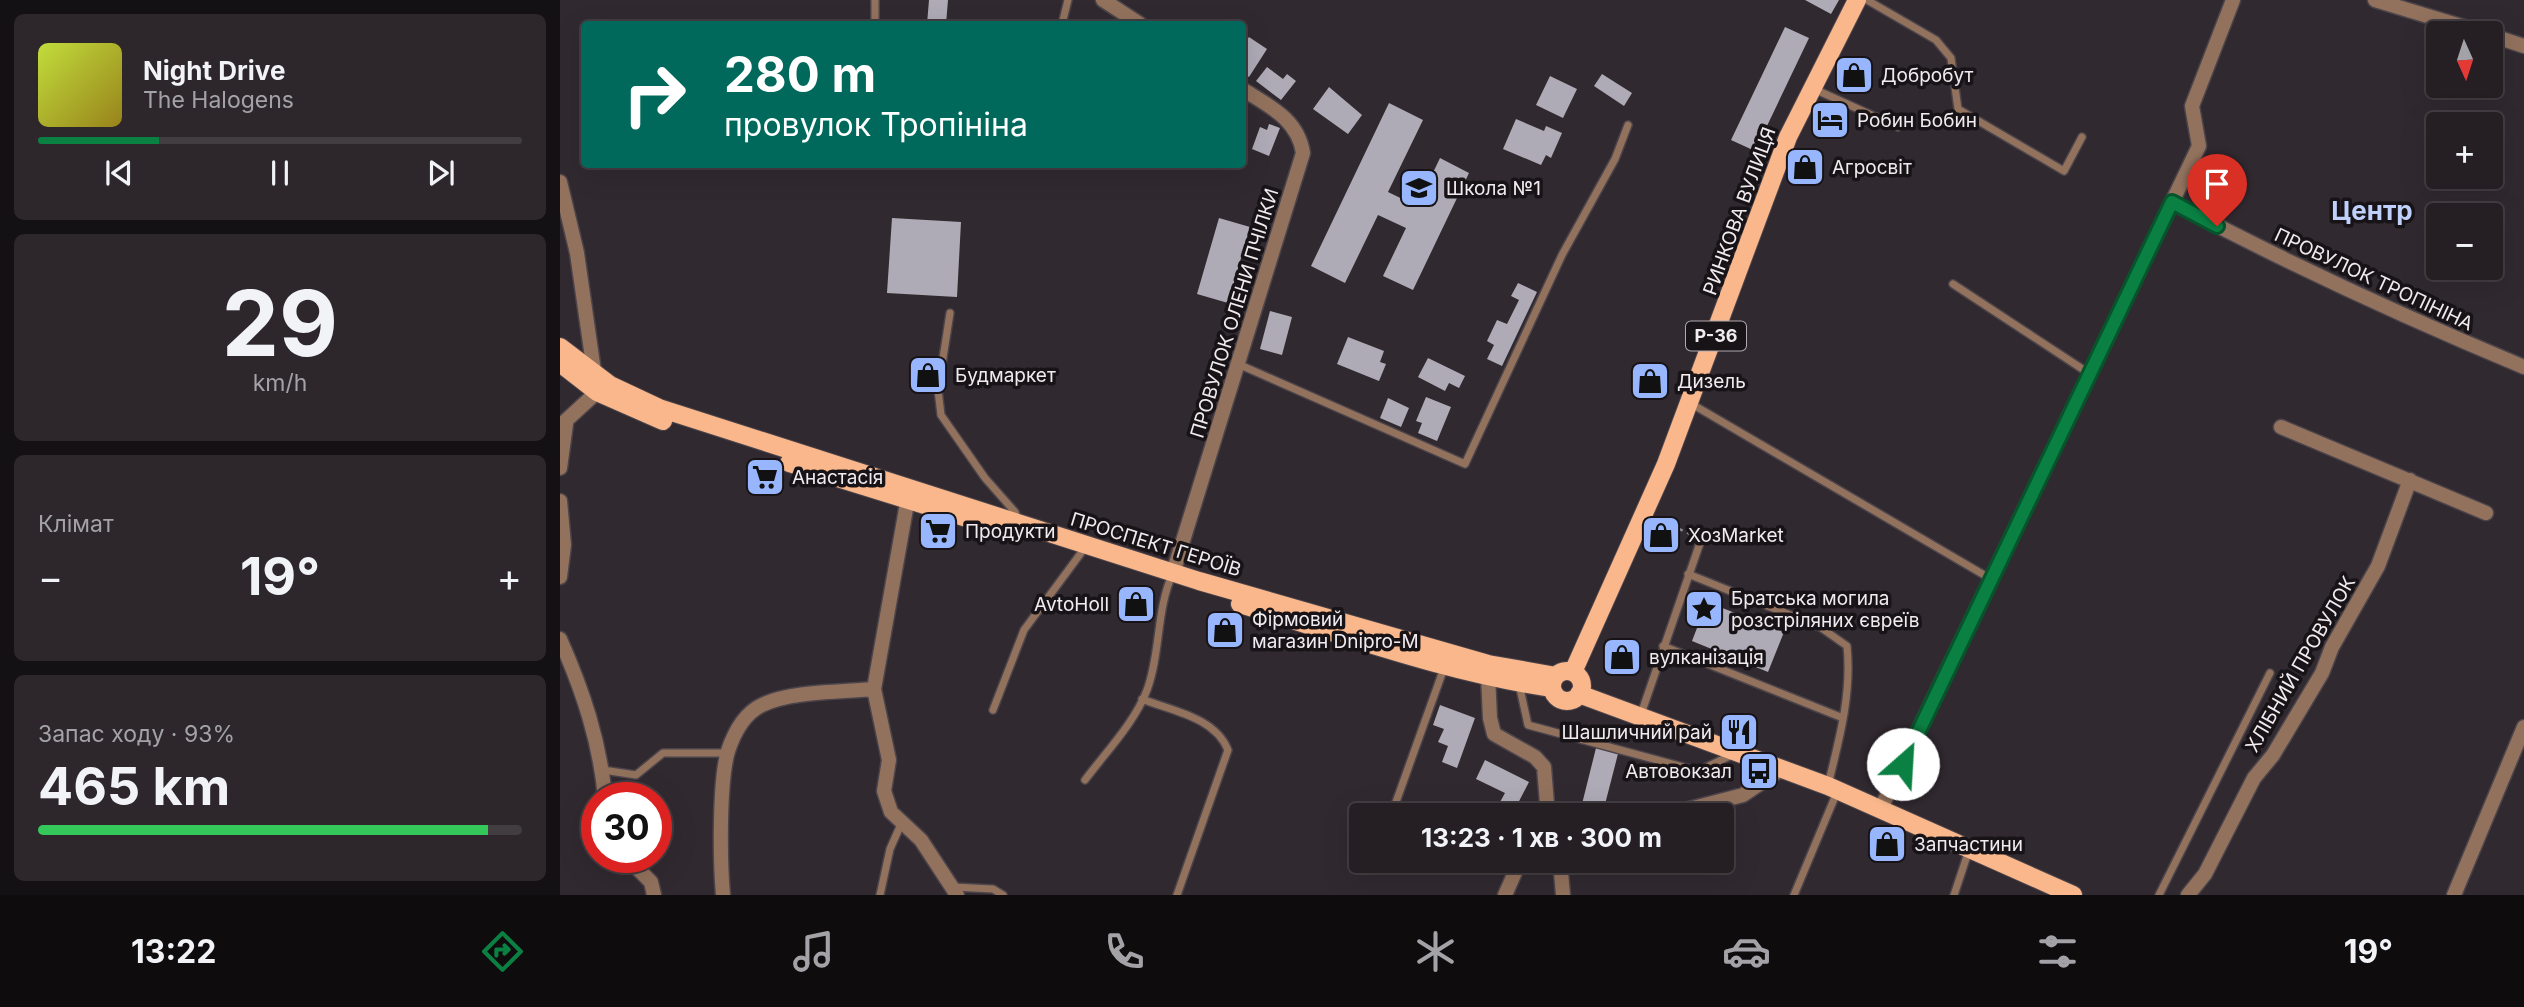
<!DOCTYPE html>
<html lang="uk">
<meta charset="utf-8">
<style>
body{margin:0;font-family:Inter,sans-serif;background:#2d272c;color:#f1f3f6;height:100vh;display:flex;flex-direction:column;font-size:26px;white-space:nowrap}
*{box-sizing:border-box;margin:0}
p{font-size:23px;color:#a3a2a6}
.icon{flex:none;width:38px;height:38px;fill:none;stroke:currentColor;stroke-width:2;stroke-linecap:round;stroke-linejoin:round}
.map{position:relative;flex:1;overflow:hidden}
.panel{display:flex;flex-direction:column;gap:14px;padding:14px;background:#141114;width:560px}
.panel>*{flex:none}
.banner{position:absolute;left:21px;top:21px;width:665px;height:147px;border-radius:7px;box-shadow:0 7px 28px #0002,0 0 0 2px #423d41;background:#00695c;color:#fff;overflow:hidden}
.needle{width:46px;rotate:177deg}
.buttons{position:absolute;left:1866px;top:21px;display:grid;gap:14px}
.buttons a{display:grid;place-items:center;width:77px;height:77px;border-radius:7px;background:#251f24;box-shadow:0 7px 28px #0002,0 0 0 2px #423d41;font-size:35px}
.speed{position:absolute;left:21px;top:782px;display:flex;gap:14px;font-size:35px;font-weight:700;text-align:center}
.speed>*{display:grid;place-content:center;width:91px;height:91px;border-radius:50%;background:#251f24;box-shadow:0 7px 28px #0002,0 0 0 2px #423d41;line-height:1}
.speed .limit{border:10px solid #d22;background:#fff;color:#111}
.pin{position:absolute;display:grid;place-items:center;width:60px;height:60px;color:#fff;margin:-72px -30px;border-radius:50% 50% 50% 0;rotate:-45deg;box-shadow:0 0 7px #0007}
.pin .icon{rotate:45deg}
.me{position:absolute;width:77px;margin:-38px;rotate:26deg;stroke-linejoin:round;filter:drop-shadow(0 0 5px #0008)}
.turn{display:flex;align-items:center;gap:24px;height:147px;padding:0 28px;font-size:32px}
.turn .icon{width:91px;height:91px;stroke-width:2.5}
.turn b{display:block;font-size:49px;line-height:60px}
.big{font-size:52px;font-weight:700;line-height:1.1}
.panel .tile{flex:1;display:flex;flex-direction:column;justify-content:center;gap:10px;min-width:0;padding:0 24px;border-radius:10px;background:#2d272c}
.panel .dial{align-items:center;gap:0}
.dial b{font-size:91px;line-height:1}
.song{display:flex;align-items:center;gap:21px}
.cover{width:84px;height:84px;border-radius:10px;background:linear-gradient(135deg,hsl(70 70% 55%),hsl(50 70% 35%))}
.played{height:7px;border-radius:4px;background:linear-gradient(90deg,#0b8043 25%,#423d41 25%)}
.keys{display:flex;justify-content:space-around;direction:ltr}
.heat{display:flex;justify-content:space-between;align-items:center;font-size:38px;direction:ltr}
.charge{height:10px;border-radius:5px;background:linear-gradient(90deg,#34c759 93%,#423d41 0)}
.trip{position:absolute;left:789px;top:803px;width:385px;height:70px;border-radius:7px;background:#251f24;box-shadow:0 7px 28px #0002,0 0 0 2px #423d41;font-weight:700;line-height:70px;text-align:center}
.tab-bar{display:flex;height:112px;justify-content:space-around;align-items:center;background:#0f0c0e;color:#a3a2a6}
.tab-bar .icon{width:49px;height:49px}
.tab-bar .current{color:#0b8043}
.tab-bar b{font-size:32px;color:#f1f3f6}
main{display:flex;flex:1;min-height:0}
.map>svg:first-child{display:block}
.building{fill:#afabb6}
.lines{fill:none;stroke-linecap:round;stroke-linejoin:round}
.service-casing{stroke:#4c444b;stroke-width:10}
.minor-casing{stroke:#4c444b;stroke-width:17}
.primary-casing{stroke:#4c444b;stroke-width:20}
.path{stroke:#918a90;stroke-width:2.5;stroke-dasharray:5 5;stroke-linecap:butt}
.service{stroke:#92725d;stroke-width:7}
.minor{stroke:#92725d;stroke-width:14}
.primary{stroke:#f9b78b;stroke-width:18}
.route-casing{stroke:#07532c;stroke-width:18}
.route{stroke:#0b8043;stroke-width:12}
.labels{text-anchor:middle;stroke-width:7;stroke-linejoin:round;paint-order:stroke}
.shield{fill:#171316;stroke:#b0aaaf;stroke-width:2}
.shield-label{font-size:18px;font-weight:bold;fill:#f1ebf0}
.poi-label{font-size:19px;fill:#f1ebf0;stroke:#171316;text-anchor:start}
.street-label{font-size:19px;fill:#f1ebf0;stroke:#171316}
.district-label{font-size:26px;font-weight:bold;fill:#bfd1fa;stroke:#171316}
</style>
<main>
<section class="panel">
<div class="tile">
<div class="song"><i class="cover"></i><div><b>Night Drive</b><p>The Halogens</p></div></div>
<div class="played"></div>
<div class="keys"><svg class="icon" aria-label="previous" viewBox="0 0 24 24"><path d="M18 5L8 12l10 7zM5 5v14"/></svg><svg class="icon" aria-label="pause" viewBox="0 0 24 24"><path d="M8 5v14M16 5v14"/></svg><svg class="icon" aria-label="next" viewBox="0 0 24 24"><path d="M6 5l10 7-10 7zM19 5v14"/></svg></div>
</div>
<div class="tile dial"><b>29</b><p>km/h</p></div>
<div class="tile"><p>Клімат</p>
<div class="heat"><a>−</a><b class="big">19°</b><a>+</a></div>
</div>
<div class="tile"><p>Запас ходу · 93%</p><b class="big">465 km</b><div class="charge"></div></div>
</section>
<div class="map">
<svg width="1964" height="895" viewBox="0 0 1964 895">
<rect width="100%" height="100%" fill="#312930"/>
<path class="building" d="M 369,0 L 388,0 L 386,24 L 367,24 Z
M 1245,0 L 1279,0 L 1271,14 Z
M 1225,27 L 1249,38 L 1195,151 L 1171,140 Z
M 689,37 L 707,49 L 689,77 L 682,72 L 682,47 Z
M 707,67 L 723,79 L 727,74 L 736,81 L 721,100 L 696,81 Z
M 1042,74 L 1072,93 L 1064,106 L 1034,86 Z
M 990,76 L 1017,89 L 1003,118 L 976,105 Z
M 769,87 L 802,115 L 788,134 L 753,109 Z
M 829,103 L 863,120 L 828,192 L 857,206 L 880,158 L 909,173 L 853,290 L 823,276 L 846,228 L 818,215 L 785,283 L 751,266 Z
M 956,119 L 984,131 L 986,126 L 1002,133 L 991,158 L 986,155 L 981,165 L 943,149 Z
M 709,124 L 720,128 L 709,156 L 692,149 L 700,127 L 707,130 Z
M 332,218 L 401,222 L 397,297 L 327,293 Z
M 659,218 L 690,227 L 668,303 L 637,294 Z
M 958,283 L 977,292 L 942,366 L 927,359 L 934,345 L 927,341 L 937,320 L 947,324 L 959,300 L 951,296 Z
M 710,311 L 732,317 L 722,355 L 700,349 Z
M 788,337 L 824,351 L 820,362 L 826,364 L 819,381 L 777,364 Z
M 868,358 L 905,376 L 899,388 L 889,383 L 885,391 L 858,377 Z
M 866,397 L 891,407 L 877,441 L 858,433 L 862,423 L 856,421 Z
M 828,398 L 849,408 L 841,427 L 820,418 Z
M 1147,602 L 1224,632 L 1208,672 L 1132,641 Z
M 880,705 L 915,718 L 897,768 L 882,762 L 888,746 L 878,742 L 884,729 L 873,725 Z
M 1038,740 L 1060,746 L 1042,816 L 1033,816 L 1020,812 Z
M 925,760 L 969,782 L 955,809 L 940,802 L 945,793 L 916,779 Z"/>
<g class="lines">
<g class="service-casing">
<path id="service" d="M 315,0 L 315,24
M 1307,0 L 1376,40 L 1391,58 L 1398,109 L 1504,171 L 1522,137
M 502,24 L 508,0
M 1252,88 L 1338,127
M 1393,284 L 1530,374
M 390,313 L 378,390 L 381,415 L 425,478 L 455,512 L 464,536
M 678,364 L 905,464 L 1002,255 L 1055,159 L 1068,125
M 1130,403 L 1431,579
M 1128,574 L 1260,627 L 1287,646 C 1292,694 1279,740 1268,785
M 1103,646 L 1283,718
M 959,684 L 968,725 L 1138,771 L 1174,754
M 582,699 C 612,711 655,717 668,750 L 617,895
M 433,710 L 464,630 L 521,553
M 1080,717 L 1141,540
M 43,770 L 76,775 L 103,753 L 167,753
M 525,780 C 546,752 575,722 587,690 C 601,652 596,609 613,573
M 831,816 L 884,668
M 393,887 L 433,889 L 443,895
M 320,895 L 330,849 L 342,822
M 1234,895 L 1277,792
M 1394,895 L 1409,850
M 1599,895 L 1710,673"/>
</g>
<g class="minor-casing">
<path id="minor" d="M 543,0 L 580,24
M 1815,0 L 1924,33
M 1930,35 L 1964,46
M 0,182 L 17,253 L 37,392 L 0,426
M 1612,202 C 1727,263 1844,317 1964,367
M 1721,427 L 1926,513
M 0,468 L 6,424
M 0,501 L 4,545 L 0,577
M 613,573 L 743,153 C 738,119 709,106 682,89
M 0,639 C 23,691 40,742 45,798
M 928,675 L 930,718 L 934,734 L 975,757 L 984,767 L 988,816
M 314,689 L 329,760 L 324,791 L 331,812 L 361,840 L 397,895
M 1320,810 L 1639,146 L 1632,106 L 1673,0
M 1102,816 L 1183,795 L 1223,768
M 67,858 L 91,882 L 94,895
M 1000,861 L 1003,895
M 163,895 C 160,861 159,782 168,751 C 174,733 185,713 202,705 C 230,691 282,692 314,689 L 349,492
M 945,895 L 960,861
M 1628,895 L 1645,874 L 1694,778 L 1713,755 L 1762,673 L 1772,647 L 1818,566 L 1850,480
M 1894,895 L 1964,727"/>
</g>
<g class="primary-casing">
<path id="primary" d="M 0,347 L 50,385 L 99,408 L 639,581 L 928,664 L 996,676
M 0,363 L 37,392 L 103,421
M 229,463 L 426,524
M 680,604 C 782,634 886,673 992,688
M992 686a15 15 0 1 1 30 0a15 15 0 1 1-30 0Z
M 1013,672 L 1106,464 L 1228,137 L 1297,0
M 1019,694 L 1268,786 L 1513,895"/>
</g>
<path class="path" d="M 1100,520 L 1132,535"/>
<use href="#service" class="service"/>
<use href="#minor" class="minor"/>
<use href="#primary" class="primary"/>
</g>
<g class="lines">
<g class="route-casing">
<path id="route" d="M 1343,764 L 1612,202 L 1657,226"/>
</g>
<use href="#route" class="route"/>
</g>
<defs>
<g id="shop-square" transform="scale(2.0125)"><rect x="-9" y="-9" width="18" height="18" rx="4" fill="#97b6fd" stroke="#171316"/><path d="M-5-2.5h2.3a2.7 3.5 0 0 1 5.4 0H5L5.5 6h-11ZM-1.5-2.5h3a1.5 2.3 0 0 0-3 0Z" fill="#111"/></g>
<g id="hotel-square" transform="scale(2.0125)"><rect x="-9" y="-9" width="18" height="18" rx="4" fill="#97b6fd" stroke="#171316"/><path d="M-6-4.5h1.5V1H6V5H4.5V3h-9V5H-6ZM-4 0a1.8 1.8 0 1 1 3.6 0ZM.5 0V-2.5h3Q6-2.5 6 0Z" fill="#111"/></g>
<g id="school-square" transform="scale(2.0125)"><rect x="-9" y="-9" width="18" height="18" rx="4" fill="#97b6fd" stroke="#171316"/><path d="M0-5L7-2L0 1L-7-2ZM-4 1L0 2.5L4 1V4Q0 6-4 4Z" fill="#111"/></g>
<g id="supermarket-square" transform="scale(2.0125)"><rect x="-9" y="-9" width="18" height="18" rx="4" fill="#97b6fd" stroke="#171316"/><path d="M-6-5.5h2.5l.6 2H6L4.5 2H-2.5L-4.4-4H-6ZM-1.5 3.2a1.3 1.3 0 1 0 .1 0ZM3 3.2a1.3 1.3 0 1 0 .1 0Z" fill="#111"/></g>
<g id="sight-square" transform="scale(2.0125)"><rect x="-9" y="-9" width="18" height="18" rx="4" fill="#97b6fd" stroke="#171316"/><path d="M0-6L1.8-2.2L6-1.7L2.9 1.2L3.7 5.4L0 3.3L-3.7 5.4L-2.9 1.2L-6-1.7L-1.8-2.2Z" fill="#111"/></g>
<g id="restaurant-square" transform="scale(2.0125)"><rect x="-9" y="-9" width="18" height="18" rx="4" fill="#97b6fd" stroke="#171316"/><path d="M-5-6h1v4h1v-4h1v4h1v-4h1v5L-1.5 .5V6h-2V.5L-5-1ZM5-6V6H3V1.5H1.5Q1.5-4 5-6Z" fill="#111"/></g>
<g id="bus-square" transform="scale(2.0125)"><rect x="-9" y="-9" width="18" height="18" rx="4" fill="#97b6fd" stroke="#171316"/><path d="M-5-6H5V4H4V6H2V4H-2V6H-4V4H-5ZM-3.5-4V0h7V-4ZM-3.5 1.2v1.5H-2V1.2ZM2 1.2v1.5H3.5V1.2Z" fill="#111"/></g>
</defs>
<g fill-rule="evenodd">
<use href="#shop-square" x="1294" y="75"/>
<use href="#hotel-square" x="1270" y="120"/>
<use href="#shop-square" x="1245" y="167"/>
<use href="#school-square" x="859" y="188"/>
<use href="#shop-square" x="368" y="375"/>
<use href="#shop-square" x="1090" y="381"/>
<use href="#supermarket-square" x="205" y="477"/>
<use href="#supermarket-square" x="378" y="531"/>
<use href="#shop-square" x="1101" y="535"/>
<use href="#shop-square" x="576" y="604"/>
<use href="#sight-square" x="1144" y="609"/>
<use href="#shop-square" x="665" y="630"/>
<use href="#shop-square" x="1062" y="657"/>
<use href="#restaurant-square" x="1179" y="732"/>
<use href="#bus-square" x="1199" y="771"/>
<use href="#shop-square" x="1327" y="844"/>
</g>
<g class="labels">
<rect class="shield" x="1126" y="321.5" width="60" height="29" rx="5"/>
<g class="shield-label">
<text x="1156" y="342">Р-36</text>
</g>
<g class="poi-label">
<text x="1321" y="82">Добробут</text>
<text x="1297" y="127">Робин Бобин</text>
<text x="1272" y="174">Агросвіт</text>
<text x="886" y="195">Школа №1</text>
<text x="395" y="382">Будмаркет</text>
<text x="1117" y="388">Дизель</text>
<text x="232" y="484">Анастасія</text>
<text x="405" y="538">Продукти</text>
<text x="1128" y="542">ХозMarket</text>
<text x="1171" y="605">Братська могила<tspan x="1171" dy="22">розстріляних євреїв</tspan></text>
<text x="549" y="611" text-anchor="end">AvtoHoll</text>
<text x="692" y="626">Фірмовий<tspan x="692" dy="22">магазин Dnipro-M</tspan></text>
<text x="1089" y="664">вулканізація</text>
<text x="1152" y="739" text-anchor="end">Шашличний рай</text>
<text x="1172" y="778" text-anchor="end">Автовокзал</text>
<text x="1354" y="851">Запчастини</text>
</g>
<g class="street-label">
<text transform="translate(1179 211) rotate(-70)" y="7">РИНКОВА ВУЛИЦЯ</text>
<text transform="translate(1814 279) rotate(25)" y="7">ПРОВУЛОК ТРОПІНІНА</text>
<text transform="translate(674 313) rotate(-73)" y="7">ПРОВУЛОК ОЛЕНИ ПЧІЛКИ</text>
<text transform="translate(596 544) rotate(17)" y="7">ПРОСПЕКТ ГЕРОЇВ</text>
<text transform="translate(1740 664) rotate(-60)" y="7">ХЛІБНИЙ ПРОВУЛОК</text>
</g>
<g class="district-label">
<text x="1812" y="220">Центр</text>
</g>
</g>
</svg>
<div class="buttons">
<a><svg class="needle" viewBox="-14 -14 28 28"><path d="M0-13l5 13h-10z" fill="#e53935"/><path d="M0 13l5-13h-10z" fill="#a3a2a6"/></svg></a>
<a>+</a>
<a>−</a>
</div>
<div class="speed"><div class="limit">30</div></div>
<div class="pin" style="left:1657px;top:226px;background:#d93025"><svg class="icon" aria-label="arrive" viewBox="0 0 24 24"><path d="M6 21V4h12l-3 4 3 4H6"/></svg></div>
<svg class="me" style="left:1343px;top:764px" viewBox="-20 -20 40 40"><circle r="19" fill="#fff"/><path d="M0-13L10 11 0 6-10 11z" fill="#0b8043"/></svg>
<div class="trip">13:23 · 1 хв · 300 m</div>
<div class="banner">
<div class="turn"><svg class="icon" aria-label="right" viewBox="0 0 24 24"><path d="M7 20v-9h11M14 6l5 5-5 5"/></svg><div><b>280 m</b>провулок Тропініна</div></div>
</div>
</div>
</main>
<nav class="tab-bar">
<b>13:22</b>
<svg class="icon current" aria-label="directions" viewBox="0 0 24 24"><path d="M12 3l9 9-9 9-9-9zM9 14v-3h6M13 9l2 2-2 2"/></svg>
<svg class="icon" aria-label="music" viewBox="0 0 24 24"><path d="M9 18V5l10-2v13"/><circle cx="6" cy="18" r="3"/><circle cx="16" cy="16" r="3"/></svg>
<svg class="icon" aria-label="phone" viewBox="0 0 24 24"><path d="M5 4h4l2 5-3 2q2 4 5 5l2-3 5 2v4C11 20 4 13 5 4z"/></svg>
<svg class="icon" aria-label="climate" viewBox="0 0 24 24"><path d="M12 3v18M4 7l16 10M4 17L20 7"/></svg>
<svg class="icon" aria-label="car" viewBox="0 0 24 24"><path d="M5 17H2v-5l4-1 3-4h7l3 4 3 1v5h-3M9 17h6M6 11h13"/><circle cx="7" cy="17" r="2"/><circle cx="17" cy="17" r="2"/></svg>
<svg class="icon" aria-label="filters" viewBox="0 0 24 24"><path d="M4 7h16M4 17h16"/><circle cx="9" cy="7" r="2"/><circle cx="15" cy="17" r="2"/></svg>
<b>19°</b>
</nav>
